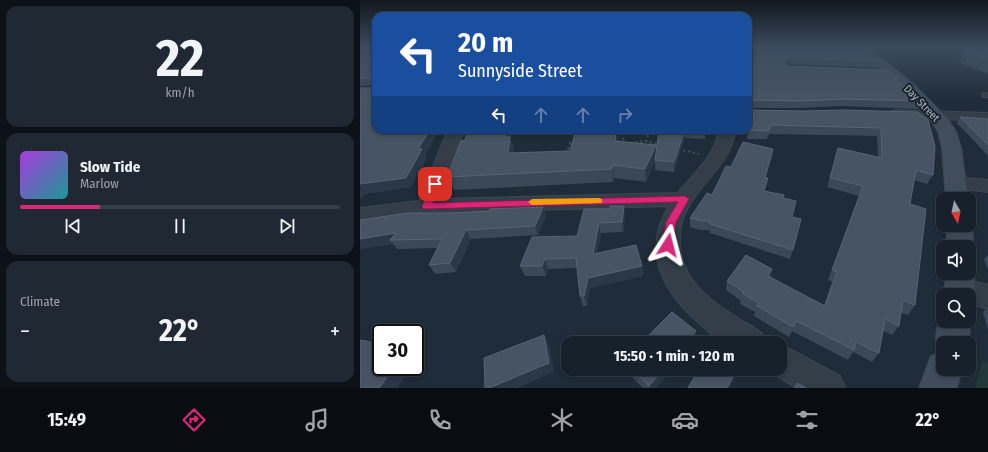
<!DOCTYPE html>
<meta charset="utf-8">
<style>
body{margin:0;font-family:"Fira Sans Condensed",sans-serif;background:#202933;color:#f1f3f6;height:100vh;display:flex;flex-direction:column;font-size:15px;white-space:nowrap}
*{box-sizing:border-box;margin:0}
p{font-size:13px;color:#9ea3a9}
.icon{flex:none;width:22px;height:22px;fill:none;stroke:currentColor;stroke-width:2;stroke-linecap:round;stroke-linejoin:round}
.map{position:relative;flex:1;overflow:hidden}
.details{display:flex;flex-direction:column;gap:6px;padding:6px;background:#0d1218;width:360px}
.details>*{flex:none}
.top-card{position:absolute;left:12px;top:12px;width:380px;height:122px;border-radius:12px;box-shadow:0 2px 6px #0003,0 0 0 1px #363e47;background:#1a4fa0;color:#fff;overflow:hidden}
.needle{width:26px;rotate:171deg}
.buttons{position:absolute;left:576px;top:192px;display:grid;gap:8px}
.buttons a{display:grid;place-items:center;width:40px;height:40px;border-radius:8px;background:#17212b;box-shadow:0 2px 6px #0003,0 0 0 1px #363e47;font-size:20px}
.speed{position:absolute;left:12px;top:324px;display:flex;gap:8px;font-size:20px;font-weight:700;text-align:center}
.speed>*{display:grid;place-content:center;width:52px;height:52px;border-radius:50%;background:#17212b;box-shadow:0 2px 6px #0003,0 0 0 1px #363e47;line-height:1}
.speed .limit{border:2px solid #111;border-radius:6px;background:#fff;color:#111}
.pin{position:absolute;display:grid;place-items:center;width:34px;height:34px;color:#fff;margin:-17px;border-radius:8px;box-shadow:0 2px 6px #0006}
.me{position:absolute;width:44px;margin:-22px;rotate:9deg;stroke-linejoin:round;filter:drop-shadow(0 0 3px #0008)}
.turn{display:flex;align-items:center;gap:14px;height:84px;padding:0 20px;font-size:18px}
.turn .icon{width:52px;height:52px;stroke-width:2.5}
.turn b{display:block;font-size:28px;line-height:34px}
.lanes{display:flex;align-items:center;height:38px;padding:0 20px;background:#0003;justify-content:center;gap:20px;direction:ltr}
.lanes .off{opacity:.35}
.big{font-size:30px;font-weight:700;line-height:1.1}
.details .widget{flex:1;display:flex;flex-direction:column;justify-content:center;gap:6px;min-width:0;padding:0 14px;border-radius:12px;background:#202933}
.details .dial{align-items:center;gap:0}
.dial b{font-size:52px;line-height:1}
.song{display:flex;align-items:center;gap:12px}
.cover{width:48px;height:48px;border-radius:6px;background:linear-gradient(135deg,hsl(280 70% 55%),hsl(180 70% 35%))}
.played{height:4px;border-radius:2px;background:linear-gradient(90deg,#db2777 25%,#363e47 25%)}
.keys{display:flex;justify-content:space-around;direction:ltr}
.heat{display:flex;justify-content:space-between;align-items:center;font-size:22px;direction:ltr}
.trip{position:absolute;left:201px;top:336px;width:226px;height:40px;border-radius:12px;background:#17212b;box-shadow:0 2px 6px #0003,0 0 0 1px #363e47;font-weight:700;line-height:40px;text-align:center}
.tabs{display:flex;height:64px;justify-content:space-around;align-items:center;background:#090d11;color:#9ea3a9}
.tabs .icon{width:28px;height:28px}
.tabs .on{color:#db2777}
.tabs b{font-size:18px;color:#f1f3f6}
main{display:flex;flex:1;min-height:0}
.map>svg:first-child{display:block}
.green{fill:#21393a}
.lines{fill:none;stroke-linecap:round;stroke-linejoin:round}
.lane-casing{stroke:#3c4753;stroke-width:2}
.street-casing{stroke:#3c4753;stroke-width:2}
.secondary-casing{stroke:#3c4753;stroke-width:2}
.path-far1{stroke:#395252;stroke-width:1.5;stroke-dasharray:1.5 1.5;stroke-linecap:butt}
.path{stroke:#395252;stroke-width:2;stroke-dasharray:2.5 2.5;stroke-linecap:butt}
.lane{fill:#333e49;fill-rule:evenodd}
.street{fill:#333e49;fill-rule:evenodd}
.secondary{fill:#404d5c;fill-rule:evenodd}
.wall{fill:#3a4858}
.shaded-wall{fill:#2a3847}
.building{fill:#465464;stroke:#566473}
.route{fill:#db2777;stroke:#8e194d}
.slow{fill:#f59e0b}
.labels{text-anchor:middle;stroke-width:4;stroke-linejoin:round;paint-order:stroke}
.far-street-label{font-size:11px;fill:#adb8c6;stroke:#18232d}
</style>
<main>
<section class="details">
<div class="widget dial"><b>22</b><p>km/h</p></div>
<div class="widget">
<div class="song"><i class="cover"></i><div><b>Slow Tide</b><p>Marlow</p></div></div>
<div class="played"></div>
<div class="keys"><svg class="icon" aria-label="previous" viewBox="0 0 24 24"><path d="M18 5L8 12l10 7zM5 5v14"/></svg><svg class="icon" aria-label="pause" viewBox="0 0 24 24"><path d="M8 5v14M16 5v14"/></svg><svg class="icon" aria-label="next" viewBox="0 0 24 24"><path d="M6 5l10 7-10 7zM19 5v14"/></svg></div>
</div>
<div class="widget"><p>Climate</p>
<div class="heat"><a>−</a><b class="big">22°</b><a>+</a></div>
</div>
</section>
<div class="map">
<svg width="628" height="388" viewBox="0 0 628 388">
<rect width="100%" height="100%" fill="#1f2c39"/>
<path class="green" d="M 622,361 L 628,363 L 628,388 L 615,388 Z"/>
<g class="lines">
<g class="lane-casing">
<path id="lane" d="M 515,47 L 520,47 L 520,48 L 518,49 Z
M 624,93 L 628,94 L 628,98 L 622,96 L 622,94 Z"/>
</g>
<g class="street-casing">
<path id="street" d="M 536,110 L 628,113 L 628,121 L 531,117 L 529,114 L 531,111 Z
M 88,130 L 104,130 L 80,199 L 318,193 C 333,174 356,155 359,130 L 375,130 C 372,168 327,190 321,227 C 314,275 344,297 381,320 C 394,328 401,329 407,343 C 399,343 371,345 364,343 C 356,339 347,330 340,324 C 303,293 281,251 309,206 L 75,213 L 0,222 L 0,208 L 59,201 Z
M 595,177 L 628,180 L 628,192 L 588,187 L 585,183 L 588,179 Z
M 599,278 L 628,285 L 628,309 L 609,303 L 609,295 L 589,295 L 586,289 L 590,281 Z
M 420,344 L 480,376 L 485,388 L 436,388 L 409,371 L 408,369 L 420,369 Z"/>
</g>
<g class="secondary-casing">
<path id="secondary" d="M 496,47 L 508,47 L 553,84 L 587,118 L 596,132 L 601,148 L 608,199 L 586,199 L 582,148 L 578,132 L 573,123 L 544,90 Z
M 609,221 C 614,230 614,245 609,254 L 609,247 L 587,247 L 587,225 L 609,225 Z
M 609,265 C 617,274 616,294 609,304 L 609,295 L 584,295 L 586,273 L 609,273 Z
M 583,312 L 583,321 L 609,321 L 609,317 L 611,321 L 608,343 L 583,343 L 583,369 L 602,369 L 597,388 L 559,388 L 571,356 L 579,353 C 573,339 577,326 583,312 Z"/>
</g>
<path class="path-far1" d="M 287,136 L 289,130"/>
<path class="path" d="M 288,135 L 286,141 L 300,145
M 263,138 L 265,144
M 270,143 L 286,141
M 318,149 L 339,154
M 206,154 L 211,141"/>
<use href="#lane" class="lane"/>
<use href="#street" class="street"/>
<use href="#secondary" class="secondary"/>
</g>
<path class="wall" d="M 0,47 L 16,47 L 16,130 L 79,130 L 65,154 L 67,158 L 51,187 L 4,194 L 0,200 L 13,85 L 0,86 L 0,55 L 14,53 L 14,52 L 0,53 Z
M 593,47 L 628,47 L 628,74 L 601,63 L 599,62 L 604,51 Z
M 388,49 L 519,61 L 517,68 L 430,64 L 427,66 L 538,78 L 537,80 L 562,101 L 558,109 L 480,106 L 441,108 L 389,108 L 389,110 L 443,111 L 558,112 L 573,175 L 567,184 L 554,180 L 550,204 L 555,305 L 548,315 L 541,313 L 539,326 L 532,335 L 523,331 L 519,353 L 512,362 L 493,352 L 488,360 L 432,331 L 429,337 L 394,316 L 395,312 L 380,304 L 381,301 L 366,290 L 367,281 L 412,269 L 410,277 L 464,305 L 472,282 L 468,280 L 499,196 L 467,187 L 478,148 L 518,157 L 517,136 L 409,134 L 407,139 L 387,139 L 388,130 L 391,125 L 388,124 Z
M 600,117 L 628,119 L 628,156 L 597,123 Z
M 108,130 L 152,130 L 151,139 L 154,149 L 153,153 L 210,151 L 216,131 L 210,132 L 210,130 L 259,130 L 258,141 L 296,145 L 296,151 L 299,130 L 348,130 L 348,135 L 345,135 L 345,139 L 325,138 L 314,172 L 295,170 L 295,161 L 286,182 L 254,178 L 253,182 L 94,190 L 87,177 L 105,140 Z
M 412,157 L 406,177 L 405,191 L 423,198 L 432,217 L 433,250 L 430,259 L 350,233 L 349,230 L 340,230 L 330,227 L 330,218 L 352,195 L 371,167 Z
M 183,207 L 186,216 L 178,235 L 111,239 L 96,272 L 75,274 L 69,265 L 78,248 L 37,249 L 33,244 L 0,249 L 0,220 L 94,213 Z
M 224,209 L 265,216 L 263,232 L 241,233 L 237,253 L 282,266 L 283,276 L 230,288 L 227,306 L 223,306 L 220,296 L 217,268 L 188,269 L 186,276 L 165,276 L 160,266 L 217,236 Z
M 628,255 L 628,270 L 624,259 Z
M 628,307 L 628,330 L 623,312 Z
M 265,369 L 312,369 L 296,388 L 283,388 L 265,370 Z"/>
<path class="shaded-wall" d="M 0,47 L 14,47 L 16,52 L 0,53 Z
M 431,58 L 430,64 L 423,68 L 425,61 Z
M 70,130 L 79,130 L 65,154 L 67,158 L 51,187 L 4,194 L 0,200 L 0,184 L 58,149 Z
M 146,130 L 152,130 L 151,139 L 154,149 L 152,165 L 148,153 L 145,137 Z
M 210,130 L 222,130 L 210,132 Z
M 256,130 L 259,130 L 259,132 L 257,153 L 255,141 Z
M 325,130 L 325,138 L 314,172 L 314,162 Z
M 296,145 L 296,158 L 286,182 L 285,169 Z
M 413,149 L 412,157 L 403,186 L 405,177 Z
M 252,165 L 254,178 L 253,182 L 252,169 Z
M 264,206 L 265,216 L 263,232 L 262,222 Z
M 183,207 L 186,216 L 178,235 L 175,226 Z
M 239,223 L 241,233 L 235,264 L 233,254 Z
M 106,230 L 111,239 L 96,272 L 90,263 Z
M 36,233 L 30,240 L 33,244 L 0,249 L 0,239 Z
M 185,259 L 188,269 L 186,276 L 182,266 Z
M 282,266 L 283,276 L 230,288 L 227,306 L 224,296 L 228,278 Z
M 412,269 L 410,279 L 408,276 Z
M 336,331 L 336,341 L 334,343 L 326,343 Z
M 184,335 L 189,344 L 194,372 L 157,388 L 129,388 Z
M 55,354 L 59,358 L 55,363 Z
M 35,367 L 52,367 L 37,388 L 19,388 Z
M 304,369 L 312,369 L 296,388 L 290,388 L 289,386 Z
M 377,369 L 379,369 L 369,388 L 367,388 Z"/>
<path class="building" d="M 13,47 L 16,47 L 16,130 L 70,130 L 58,149 L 62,149 L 46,178 L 0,184 L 0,88 L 13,88 L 13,78 L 0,78 L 0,55 L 14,53 Z
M 397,47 L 502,47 L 519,61 L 431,58 L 425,61 L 424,63 L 427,66 L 528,70 L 538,78 L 534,78 L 562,101 L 483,99 L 443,101 L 389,100 L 388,101 L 388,49 Z
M 628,49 L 628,60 L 607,52 L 608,52 L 604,51 Z
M 388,104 L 389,110 L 443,111 L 483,110 L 558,112 L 568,120 L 575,146 L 573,175 L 556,170 L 550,204 L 566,209 L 555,305 L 543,300 L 539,326 L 525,319 L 519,353 L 496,342 L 494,350 L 436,321 L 433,327 L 397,306 L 399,303 L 383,294 L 384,292 L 367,281 L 386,255 L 412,269 L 408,276 L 465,306 L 477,272 L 472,270 L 503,186 L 470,178 L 478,148 L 522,158 L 521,128 L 410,125 L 409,131 L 388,130 L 394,116 L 388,116 Z
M 600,117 L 628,119 L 628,145 Z
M 108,130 L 146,130 L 145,137 L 150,137 L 148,153 L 210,151 L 216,130 L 256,130 L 255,141 L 296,145 L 285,169 L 252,165 L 252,169 L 87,177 L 101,141 L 105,140 Z
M 299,130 L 325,130 L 314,162 L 295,160 Z
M 383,142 L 413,149 L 405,177 L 408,178 L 404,191 L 424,195 L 423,198 L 436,201 L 432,217 L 441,219 L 433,250 L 350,224 L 350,221 L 341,221 L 330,218 L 347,193 L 352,195 L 366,166 L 371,167 Z
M 250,206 L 264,206 L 262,222 L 239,223 L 233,254 L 276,245 L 282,266 L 228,278 L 224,296 L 220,296 L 216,258 L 185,259 L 182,266 L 160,266 L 172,237 L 217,236 L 224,209 L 250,209 Z
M 183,207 L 175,226 L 106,230 L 90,263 L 69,265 L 82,239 L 30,240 L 36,233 L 0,239 L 0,220 L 48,213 L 94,213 L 129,211 L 130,209 Z
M 312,312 L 336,331 L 326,343 L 281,343 Z
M 184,335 L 189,363 L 129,388 L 125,388 L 124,358 Z
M 0,340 L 21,344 L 21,367 L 35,367 L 19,388 L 0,388 Z
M 272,369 L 304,369 L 289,386 Z
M 339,369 L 377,369 L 367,388 L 328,388 Z
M 437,383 L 446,388 L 435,388 Z"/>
<linearGradient id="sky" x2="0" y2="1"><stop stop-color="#11181f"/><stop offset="0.46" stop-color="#3c4b5f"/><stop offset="1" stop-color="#3c4b5f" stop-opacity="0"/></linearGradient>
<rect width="628" height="102" fill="url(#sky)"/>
<path class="route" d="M 75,181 L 80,184 L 73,203 L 325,196 L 329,199 L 316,222 L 313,245 L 308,249 L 302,245 L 306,222 L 318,202 L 63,209 L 62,206 L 71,184 Z"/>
<path class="slow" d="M 239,198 L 242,199 L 242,203 L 172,205 L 168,202 L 172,199 Z"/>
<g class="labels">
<g class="far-street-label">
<text transform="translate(562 103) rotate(46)" y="4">Day Street</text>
</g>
</g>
</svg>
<div class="buttons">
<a><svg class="needle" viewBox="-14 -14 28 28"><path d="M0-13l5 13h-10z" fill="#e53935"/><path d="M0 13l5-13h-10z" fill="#9ea3a9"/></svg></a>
<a><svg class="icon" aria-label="sound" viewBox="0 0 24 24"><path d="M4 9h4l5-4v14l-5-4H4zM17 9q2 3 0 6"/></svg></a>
<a><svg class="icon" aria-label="search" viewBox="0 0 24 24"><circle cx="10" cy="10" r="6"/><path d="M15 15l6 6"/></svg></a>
<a>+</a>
</div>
<div class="speed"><div class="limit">30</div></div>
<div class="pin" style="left:75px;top:184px;background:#d93025"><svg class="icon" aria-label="arrive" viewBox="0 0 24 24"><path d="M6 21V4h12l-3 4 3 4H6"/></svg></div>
<svg class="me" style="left:308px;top:245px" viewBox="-20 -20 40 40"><path d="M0-17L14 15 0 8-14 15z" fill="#db2777" stroke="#fff" stroke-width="4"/></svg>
<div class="trip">15:50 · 1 min · 120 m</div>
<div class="top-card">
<div class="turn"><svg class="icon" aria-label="left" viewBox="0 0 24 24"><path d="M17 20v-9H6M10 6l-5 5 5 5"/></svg><div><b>20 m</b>Sunnyside Street</div></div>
<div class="lanes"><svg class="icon" aria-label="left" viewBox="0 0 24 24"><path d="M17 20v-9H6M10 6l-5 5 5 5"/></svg><svg class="icon off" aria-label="ahead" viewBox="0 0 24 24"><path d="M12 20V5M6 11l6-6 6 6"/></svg><svg class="icon off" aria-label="ahead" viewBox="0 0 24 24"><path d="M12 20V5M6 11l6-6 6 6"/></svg><svg class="icon off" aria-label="right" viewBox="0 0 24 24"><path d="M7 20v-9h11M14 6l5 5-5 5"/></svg></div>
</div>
</div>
</main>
<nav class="tabs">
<b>15:49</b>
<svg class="icon on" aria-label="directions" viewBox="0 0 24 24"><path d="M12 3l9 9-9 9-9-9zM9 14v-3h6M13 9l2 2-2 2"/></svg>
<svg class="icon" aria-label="music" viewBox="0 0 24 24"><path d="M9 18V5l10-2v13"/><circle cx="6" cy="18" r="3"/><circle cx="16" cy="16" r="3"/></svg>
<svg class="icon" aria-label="phone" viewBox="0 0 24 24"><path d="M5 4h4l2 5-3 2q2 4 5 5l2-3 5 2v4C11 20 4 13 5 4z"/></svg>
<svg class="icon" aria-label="climate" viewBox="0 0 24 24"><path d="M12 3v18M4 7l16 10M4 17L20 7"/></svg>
<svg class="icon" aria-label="car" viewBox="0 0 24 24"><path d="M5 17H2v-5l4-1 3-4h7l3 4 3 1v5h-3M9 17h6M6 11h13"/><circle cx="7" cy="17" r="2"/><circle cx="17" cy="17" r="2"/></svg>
<svg class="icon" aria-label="filters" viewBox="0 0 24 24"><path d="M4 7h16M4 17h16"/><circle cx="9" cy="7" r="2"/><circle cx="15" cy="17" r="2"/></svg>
<b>22°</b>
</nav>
